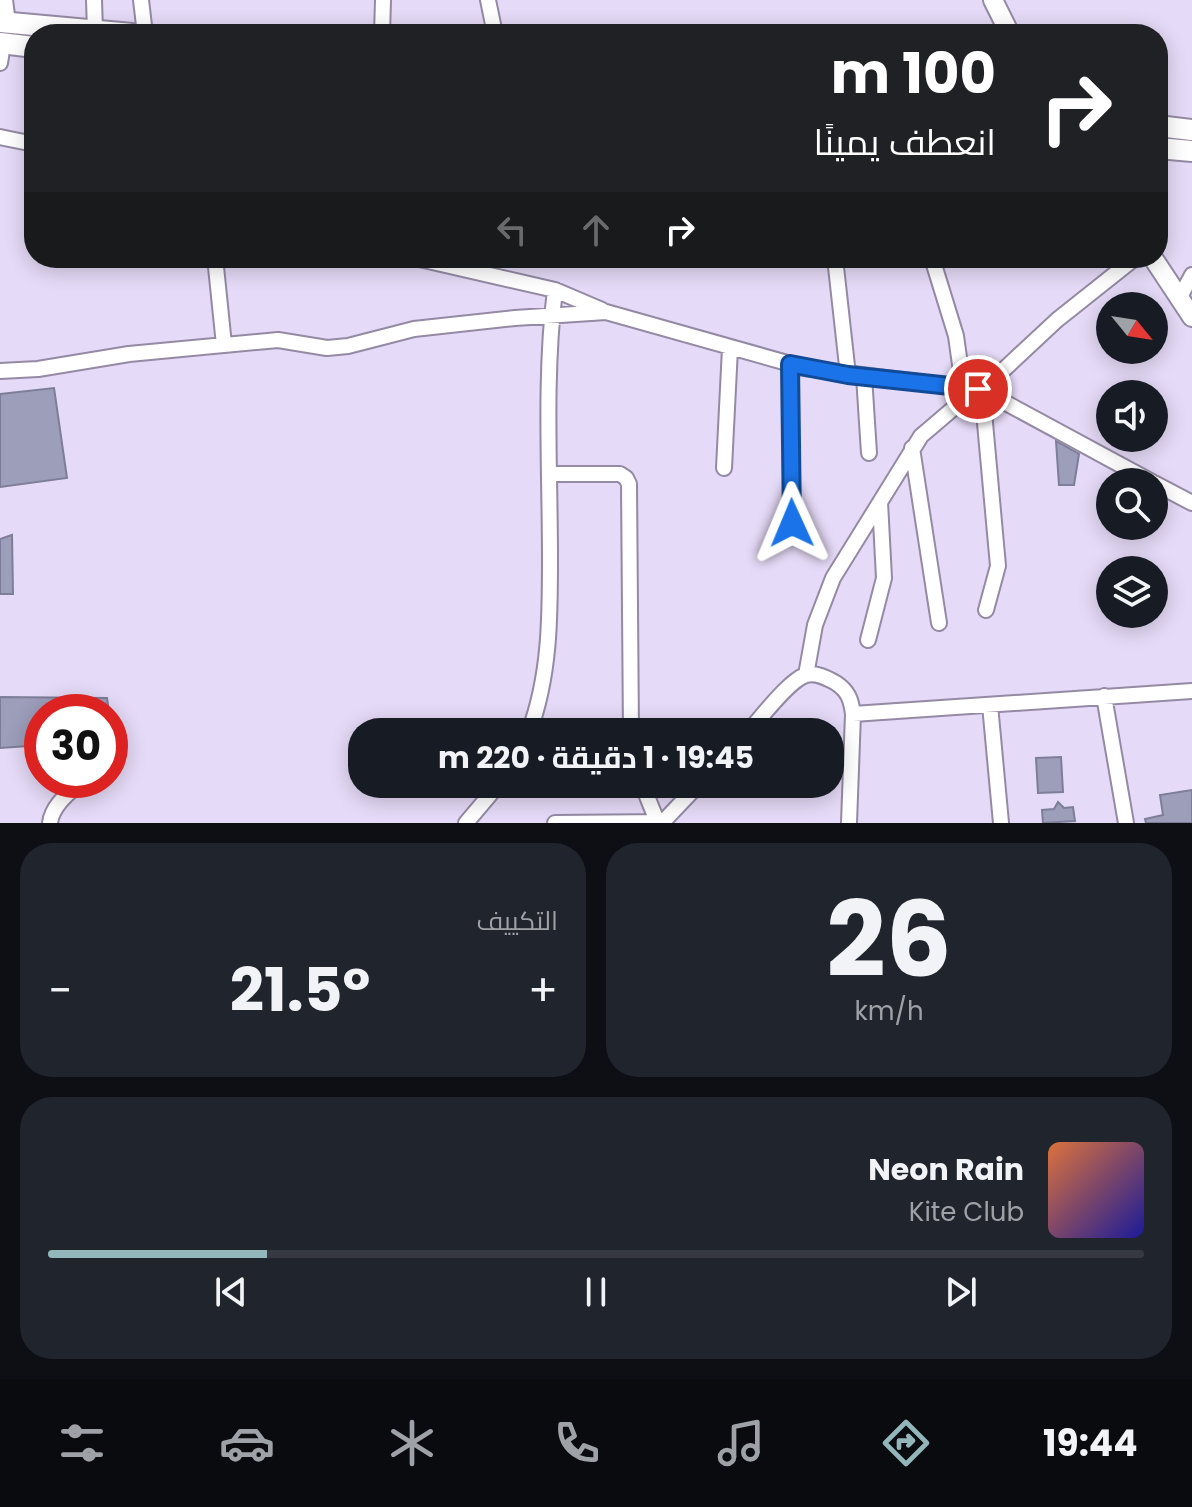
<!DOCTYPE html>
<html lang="ar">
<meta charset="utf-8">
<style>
body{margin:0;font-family:Poppins,Cairo,sans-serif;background:#20242c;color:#f1f3f6;direction:rtl;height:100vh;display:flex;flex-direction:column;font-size:30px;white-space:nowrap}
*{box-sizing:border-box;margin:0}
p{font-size:26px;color:#9ea1a6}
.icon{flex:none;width:44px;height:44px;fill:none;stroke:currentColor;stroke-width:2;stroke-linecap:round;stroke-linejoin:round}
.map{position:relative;height:823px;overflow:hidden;direction:ltr}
.side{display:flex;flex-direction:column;gap:20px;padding:20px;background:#0d0f14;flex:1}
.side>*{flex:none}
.top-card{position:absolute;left:24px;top:24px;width:1144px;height:244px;border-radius:32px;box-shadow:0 4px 20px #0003;direction:rtl;background:#202124;color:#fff;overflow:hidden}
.needle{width:52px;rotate:120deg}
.fabs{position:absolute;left:1096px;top:292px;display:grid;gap:16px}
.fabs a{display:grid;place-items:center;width:72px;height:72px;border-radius:50%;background:#171b24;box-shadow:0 4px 20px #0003;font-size:40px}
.speed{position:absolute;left:24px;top:694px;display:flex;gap:16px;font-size:40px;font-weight:700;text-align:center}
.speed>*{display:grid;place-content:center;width:104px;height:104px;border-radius:50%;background:#171b24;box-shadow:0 4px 20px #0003;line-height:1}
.speed .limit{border:12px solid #d22;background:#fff;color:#111}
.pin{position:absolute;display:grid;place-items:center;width:68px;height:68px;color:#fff;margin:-34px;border:4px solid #fff;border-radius:50%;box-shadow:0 2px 8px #0007}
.me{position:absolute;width:88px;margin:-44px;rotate:359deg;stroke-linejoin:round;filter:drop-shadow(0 0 6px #0008)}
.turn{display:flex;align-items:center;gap:28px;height:168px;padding:0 40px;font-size:36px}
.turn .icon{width:104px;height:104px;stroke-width:2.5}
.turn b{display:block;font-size:56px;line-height:68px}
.lanes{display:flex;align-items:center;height:76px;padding:0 40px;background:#0003;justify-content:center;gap:40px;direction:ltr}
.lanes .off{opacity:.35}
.big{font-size:60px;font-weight:700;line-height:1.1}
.side .tile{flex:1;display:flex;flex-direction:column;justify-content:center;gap:12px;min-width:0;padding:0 28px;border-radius:32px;background:#20242c}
.side .dial{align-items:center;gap:0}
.dial b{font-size:104px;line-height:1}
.song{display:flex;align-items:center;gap:24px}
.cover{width:96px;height:96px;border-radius:12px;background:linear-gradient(135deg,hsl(20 70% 55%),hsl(240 70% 35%))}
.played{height:8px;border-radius:4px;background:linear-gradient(90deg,#93b6ba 20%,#363941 20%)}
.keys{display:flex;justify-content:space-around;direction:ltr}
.heat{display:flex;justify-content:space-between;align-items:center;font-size:44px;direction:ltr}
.side .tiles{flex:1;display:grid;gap:20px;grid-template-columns:1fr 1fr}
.tile:last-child{grid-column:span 2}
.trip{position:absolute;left:348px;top:718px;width:496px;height:80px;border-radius:32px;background:#171b24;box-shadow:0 4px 20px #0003;font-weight:700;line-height:80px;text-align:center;direction:rtl}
.dock{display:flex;height:128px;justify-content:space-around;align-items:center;background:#090b0e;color:#9ea1a6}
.dock .icon{width:56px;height:56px}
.dock .selected{color:#93b6ba}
.dock b{font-size:36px;color:#f1f3f6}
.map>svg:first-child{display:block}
.building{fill:#9d9eba;stroke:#7d7e98;stroke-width:2}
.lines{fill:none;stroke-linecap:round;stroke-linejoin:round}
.minor-casing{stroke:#948aa4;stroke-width:18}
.major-casing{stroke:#948aa4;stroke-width:22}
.highway-casing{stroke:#948aa4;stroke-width:24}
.minor{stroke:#fff;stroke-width:14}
.major{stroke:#fff;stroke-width:18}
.highway{stroke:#fff;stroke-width:20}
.route-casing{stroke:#114b97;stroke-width:20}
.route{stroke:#1a73e8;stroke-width:14}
</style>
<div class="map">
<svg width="1192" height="823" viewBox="0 0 1192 823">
<rect width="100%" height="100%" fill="#e5daf7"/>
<path class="building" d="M 54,388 L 67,478 L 0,487 L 0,394 Z
M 1056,441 L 1079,454 L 1074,485 L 1059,485 Z
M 12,535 L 13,594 L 0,594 L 0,539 Z
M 0,697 L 107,698 L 109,712 L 42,712 L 42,745 L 0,748 Z
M 1061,757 L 1063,792 L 1038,793 L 1036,758 Z
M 1192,790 L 1192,823 L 1146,823 L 1145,819 L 1163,815 L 1160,795 Z
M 1058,802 L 1064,808 L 1073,807 L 1075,821 L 1043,823 L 1042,810 L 1054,809 Z"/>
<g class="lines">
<g class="minor-casing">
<path id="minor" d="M 5,0 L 8,23
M 94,0 L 95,31
M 141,0 L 145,34
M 488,0 L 495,34
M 382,34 L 383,0
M 0,63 L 3,44
M 0,137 L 34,144
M 415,258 L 555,290 L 602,310
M 835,258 L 848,375
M 932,258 L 956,336 L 963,386
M 216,267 L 224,345
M 1180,297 L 1192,275
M 790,364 L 792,523
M 0,371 L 38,369 L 129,354 L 278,340 L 327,348 L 348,346 L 414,329 L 515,318 L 606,312 L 805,368 L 982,390 L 1152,482
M 864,376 L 869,453
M 982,390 L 998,566 L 986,610
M 912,448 L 939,623
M 724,468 L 730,348
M 550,474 L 620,474 L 626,478 L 629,484 L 631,732
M 1154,483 L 1192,503
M 868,640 L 884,578 L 880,502
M 806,675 L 815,625 L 833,578 L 921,436 L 955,407 L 982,390 L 1057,320 L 1135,258
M 1104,696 L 1126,823
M 990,705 L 1001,823
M 853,714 L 1192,691
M 529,732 C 550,676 550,617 550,558 C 550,470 544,378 555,290
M 748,732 C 761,718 789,680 806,675 C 816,672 827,678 836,683 C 848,691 851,699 853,714 L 849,823
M 642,784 L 657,821
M 50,823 C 52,805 70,792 83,780
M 466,823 L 499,784
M 555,823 L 663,822
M 662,823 L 699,784"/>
</g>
<g class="major-casing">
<path id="major" d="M 993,0 L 1010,34
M 1153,258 L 1192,317"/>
</g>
<g class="highway-casing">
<path id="highway" d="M 0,22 L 132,34
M 0,43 L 34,47
M 1158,126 L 1192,130
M 1158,148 L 1192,151"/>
</g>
<use href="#minor" class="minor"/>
<use href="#major" class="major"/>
<use href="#highway" class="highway"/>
</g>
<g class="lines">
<g class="route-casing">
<path id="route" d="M 792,523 L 790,364 L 848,375 L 978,389"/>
</g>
<use href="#route" class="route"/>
</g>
</svg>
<div class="fabs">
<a><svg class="needle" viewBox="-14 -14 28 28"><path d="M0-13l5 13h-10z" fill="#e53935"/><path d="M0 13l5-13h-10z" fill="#9ea1a6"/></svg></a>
<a><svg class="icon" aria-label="sound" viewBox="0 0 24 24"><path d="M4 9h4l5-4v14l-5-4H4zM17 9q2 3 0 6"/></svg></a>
<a><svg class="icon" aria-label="search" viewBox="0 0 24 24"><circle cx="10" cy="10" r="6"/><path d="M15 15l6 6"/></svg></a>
<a><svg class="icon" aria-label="layers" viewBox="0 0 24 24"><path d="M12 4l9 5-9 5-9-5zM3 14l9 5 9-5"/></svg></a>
</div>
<div class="speed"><div class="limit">30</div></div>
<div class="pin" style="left:978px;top:389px;background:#d93025"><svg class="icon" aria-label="arrive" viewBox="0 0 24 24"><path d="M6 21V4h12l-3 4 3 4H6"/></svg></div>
<svg class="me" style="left:792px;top:523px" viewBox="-20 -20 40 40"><path d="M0-17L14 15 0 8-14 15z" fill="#1a73e8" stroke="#fff" stroke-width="4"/></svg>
<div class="trip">19:45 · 1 دقيقة · 220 m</div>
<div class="top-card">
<div class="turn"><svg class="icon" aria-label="right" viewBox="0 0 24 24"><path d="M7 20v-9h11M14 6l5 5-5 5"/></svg><div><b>100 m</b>انعطف يمينًا</div></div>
<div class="lanes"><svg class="icon off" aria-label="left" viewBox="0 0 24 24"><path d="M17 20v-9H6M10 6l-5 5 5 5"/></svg><svg class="icon off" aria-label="ahead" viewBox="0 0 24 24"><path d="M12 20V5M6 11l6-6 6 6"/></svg><svg class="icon" aria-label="right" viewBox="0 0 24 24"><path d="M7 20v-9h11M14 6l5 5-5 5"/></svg></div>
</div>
</div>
<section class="side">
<div class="tiles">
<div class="tile dial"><b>26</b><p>km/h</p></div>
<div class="tile"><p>التكييف</p>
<div class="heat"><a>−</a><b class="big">21.5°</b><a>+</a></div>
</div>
<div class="tile">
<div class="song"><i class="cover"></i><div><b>Neon Rain</b><p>Kite Club</p></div></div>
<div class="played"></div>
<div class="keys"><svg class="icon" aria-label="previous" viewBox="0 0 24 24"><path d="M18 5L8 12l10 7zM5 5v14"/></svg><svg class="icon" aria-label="pause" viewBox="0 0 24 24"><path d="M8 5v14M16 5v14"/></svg><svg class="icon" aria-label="next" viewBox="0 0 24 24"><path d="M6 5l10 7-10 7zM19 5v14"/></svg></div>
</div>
</div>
</section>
<nav class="dock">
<b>19:44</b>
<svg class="icon selected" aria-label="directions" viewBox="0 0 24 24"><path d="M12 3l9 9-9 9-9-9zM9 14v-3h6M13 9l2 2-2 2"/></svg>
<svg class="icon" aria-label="music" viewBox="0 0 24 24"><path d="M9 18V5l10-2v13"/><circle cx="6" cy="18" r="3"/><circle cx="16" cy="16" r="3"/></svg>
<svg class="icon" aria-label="phone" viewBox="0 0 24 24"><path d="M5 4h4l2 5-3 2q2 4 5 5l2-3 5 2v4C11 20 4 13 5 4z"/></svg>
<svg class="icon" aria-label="climate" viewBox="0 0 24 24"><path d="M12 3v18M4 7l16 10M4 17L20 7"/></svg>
<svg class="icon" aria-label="car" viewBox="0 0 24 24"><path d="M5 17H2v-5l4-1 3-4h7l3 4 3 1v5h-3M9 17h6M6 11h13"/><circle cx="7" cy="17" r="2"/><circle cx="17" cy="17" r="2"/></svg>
<svg class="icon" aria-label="filters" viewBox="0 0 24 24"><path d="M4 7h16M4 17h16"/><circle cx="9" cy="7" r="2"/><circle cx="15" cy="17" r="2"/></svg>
</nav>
